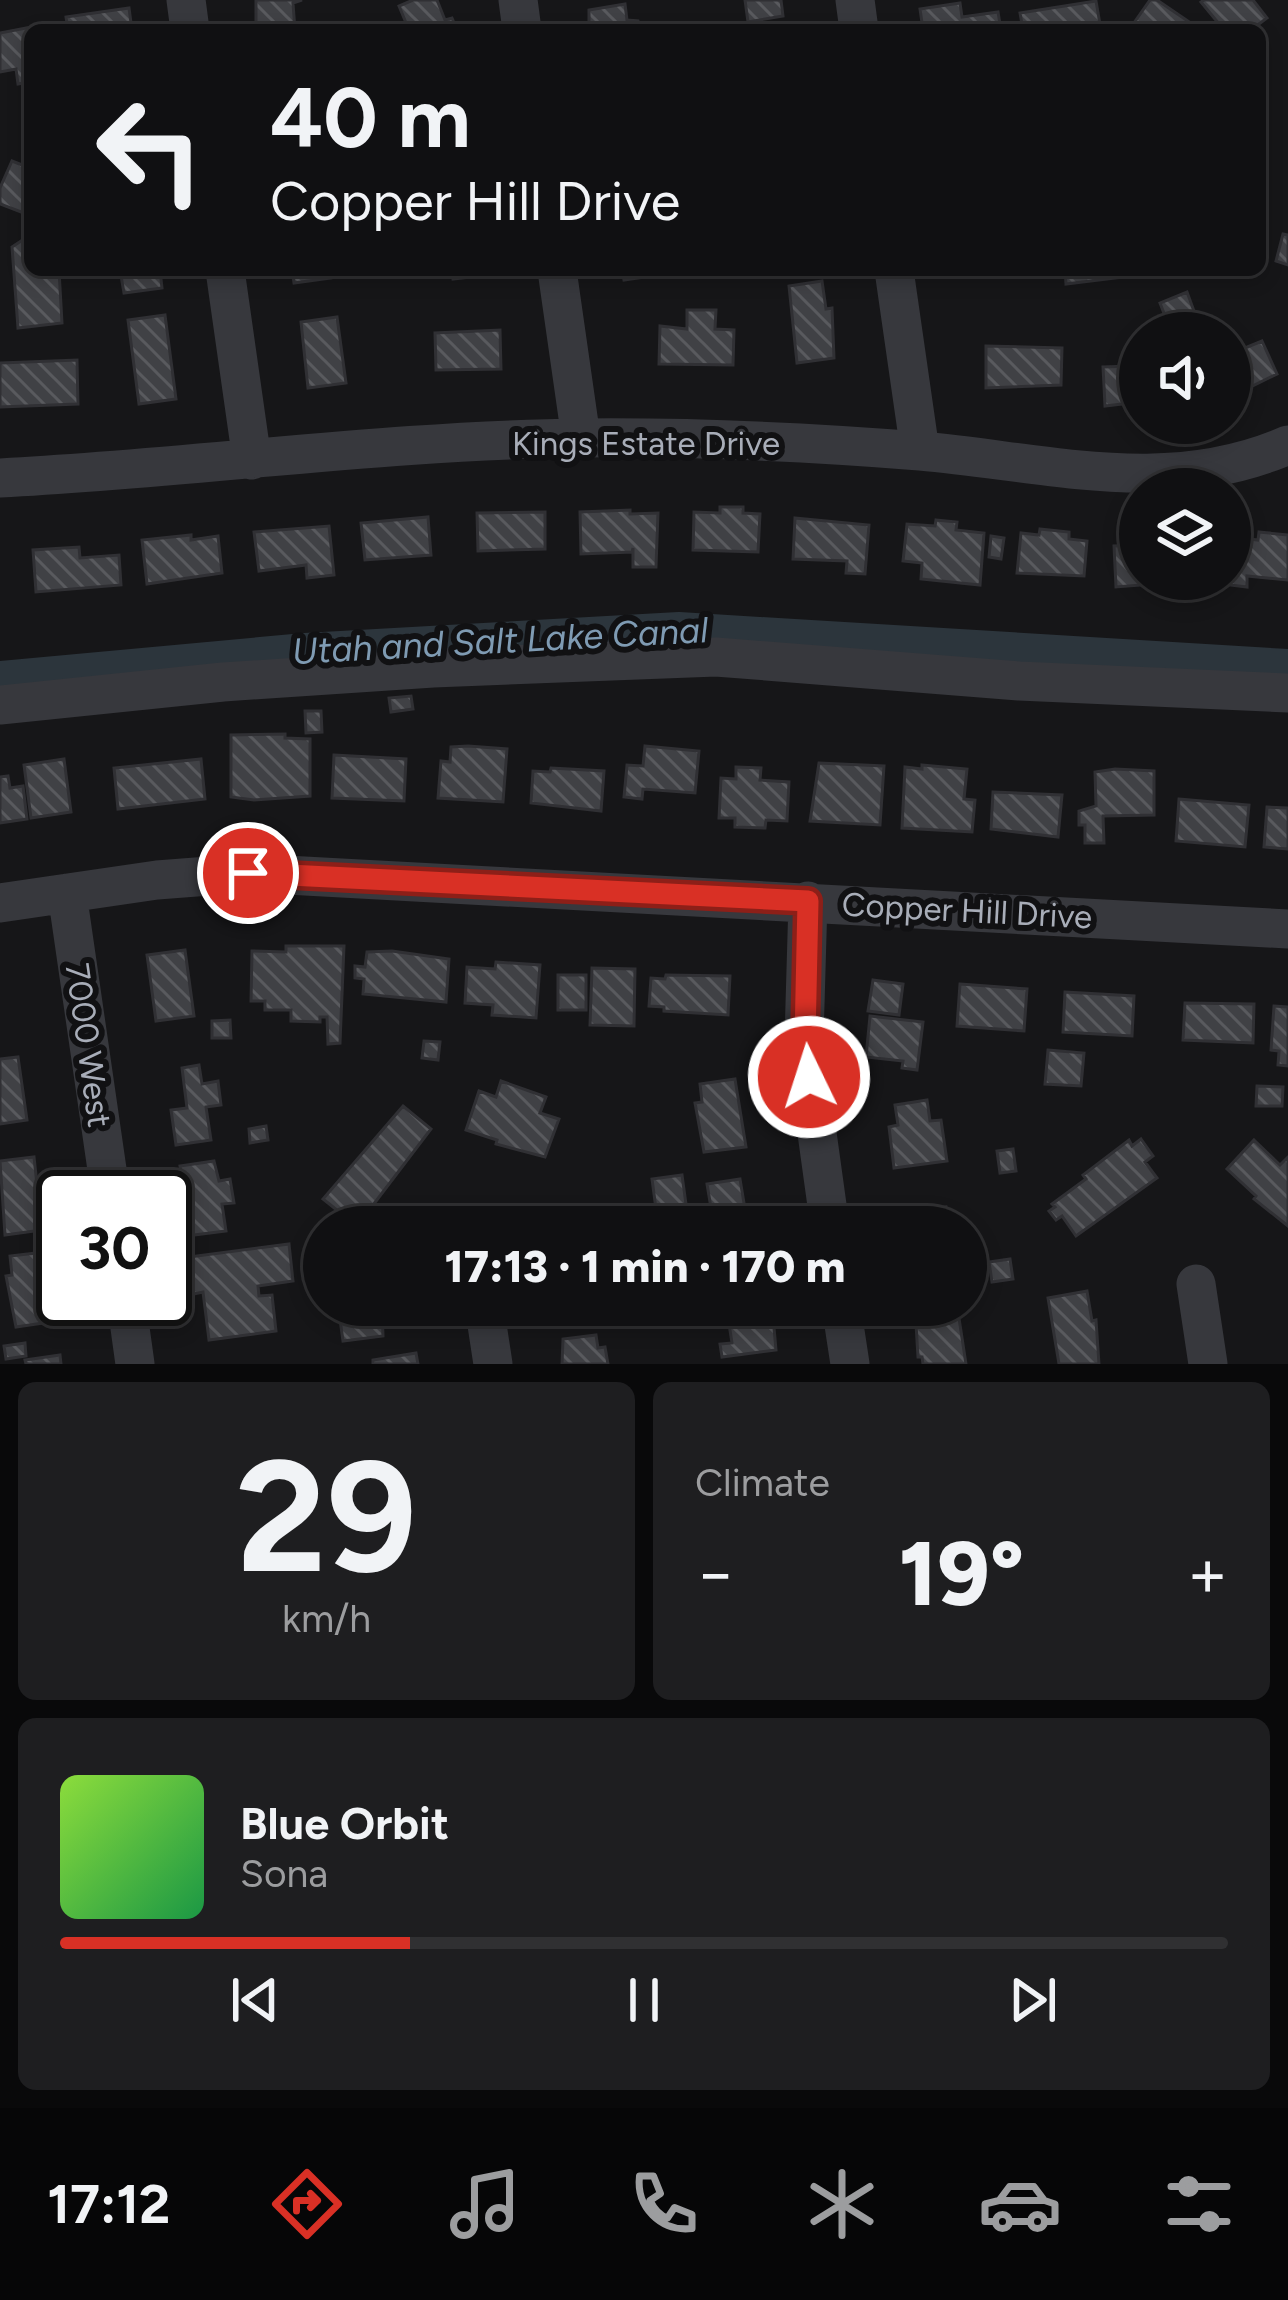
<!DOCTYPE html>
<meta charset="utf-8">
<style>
body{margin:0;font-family:Figtree,sans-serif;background:#1e1e20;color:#f1f3f6;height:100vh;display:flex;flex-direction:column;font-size:45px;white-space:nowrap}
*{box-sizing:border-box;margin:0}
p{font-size:39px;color:#9c9d9f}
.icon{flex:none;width:66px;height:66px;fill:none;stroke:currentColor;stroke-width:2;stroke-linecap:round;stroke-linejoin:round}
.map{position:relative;height:1364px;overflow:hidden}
.side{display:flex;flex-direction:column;gap:18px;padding:18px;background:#09090a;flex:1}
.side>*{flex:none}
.hud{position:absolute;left:24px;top:24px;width:1242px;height:252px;border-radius:18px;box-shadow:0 6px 18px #0003,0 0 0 3px #303032;background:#101012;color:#f1f3f6;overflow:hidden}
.buttons{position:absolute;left:1119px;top:312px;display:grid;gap:24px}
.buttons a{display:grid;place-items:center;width:132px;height:132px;border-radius:50%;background:#101012;box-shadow:0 6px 18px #0003,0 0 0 3px #303032;font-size:60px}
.speed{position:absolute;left:36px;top:1170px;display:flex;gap:24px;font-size:60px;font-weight:700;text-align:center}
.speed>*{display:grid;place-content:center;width:156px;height:156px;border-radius:50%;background:#101012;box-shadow:0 6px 18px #0003,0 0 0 3px #303032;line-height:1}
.speed .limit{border:6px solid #111;border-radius:18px;background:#fff;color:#111}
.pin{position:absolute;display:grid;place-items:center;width:102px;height:102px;color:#fff;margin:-51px;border:6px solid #fff;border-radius:50%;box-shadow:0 3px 12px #0007}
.me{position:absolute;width:132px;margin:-66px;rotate:356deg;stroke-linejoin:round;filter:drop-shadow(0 0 9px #0008)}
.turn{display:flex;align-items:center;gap:42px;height:252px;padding:0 48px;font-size:54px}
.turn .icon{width:156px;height:156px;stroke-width:2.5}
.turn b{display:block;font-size:84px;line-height:102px}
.big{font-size:90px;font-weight:800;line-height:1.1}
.side .card{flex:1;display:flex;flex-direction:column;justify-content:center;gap:18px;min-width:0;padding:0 42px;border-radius:18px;background:#1e1e20}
.side .dial{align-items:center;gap:0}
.dial b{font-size:156px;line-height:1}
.song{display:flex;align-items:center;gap:36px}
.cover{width:144px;height:144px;border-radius:18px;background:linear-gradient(135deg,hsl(90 70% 55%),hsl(140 70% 35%))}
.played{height:12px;border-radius:6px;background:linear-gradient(90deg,#d93025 30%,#303032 30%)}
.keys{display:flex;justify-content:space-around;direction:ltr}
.heat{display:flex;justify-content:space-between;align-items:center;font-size:66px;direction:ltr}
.side .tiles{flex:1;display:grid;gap:18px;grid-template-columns:1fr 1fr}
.card:last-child{grid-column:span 2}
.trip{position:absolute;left:303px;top:1206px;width:684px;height:120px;border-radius:60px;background:#101012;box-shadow:0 6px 18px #0003,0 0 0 3px #303032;font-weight:800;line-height:120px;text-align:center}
.dock{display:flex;height:192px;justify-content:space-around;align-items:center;background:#060607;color:#9c9d9f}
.dock .icon{width:84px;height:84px}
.dock .selected{color:#d93025}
.dock b{font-size:54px;color:#f1f3f6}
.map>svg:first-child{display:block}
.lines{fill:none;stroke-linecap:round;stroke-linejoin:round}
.canal{stroke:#2c353c;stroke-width:30}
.building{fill:url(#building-back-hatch);stroke:#303034;stroke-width:3}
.minor{stroke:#37383d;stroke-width:39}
.route-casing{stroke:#8d1f18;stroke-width:30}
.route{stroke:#d93025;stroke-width:21}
.labels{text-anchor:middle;stroke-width:12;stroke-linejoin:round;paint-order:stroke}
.street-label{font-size:33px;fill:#a8adb8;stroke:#111113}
.water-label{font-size:36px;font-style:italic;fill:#7f9bb3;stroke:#111113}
</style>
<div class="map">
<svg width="1288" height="1364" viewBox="0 0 1288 1364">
<defs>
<pattern id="building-back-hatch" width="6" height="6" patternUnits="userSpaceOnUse" patternTransform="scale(3)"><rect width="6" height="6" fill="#404145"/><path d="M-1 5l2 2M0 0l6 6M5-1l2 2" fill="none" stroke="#595a5e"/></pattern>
</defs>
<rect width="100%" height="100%" fill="#161618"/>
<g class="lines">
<path class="canal" d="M 0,676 L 305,648 L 679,627 L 1288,664"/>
</g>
<path class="building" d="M 256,0 L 302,0 L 293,3 L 295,30 L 256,30 Z
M 413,0 L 437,0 L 445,20 L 452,18 L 457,30 L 409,30 L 399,6 Z
M 745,0 L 781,0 L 783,16 L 748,22 Z
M 1150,0 L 1157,0 L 1201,30 L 1129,30 Z
M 1204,0 L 1253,0 L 1267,18 L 1251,30 L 1224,30 L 1201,2 Z
M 1096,1 L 1101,30 L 1023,30 L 1020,13 Z
M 960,3 L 962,17 L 998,12 L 1001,30 L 923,30 L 920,9 Z
M 625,4 L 627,20 L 638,21 L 640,30 L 589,30 L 589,10 Z
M 129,8 L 132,30 L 68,30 L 66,17 Z
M 31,27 L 30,82 L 18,84 L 16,69 L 0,72 L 0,33 Z
M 12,161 L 30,168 L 29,215 L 0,204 L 0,188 Z
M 1283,234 L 1288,235 L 1288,265 L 1276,261 Z
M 30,235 L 30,270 L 59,270 L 62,323 L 18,328 L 12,247 Z
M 120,270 L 160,270 L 162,288 L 124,293 Z
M 292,270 L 330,270 L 331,278 L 294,283 Z
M 452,270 L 488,270 L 488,275 L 453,279 Z
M 622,270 L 664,270 L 665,274 L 624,280 Z
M 1065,270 L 1148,270 L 1148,274 L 1066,284 Z
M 822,281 L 826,309 L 832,308 L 834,358 L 797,363 L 789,286 Z
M 1187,292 L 1194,311 L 1167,321 L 1160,303 Z
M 687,310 L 716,310 L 715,329 L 734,330 L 733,365 L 659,364 L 660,326 L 687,329 Z
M 165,315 L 176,399 L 139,404 L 128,320 Z
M 337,317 L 346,383 L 308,388 L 301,322 Z
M 500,330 L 501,369 L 436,370 L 435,333 Z
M 1262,341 L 1277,374 L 1230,397 L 1230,354 Z
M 986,346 L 1062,348 L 1061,385 L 986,388 Z
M 77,360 L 78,404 L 0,407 L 0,363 Z
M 1131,366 L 1140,368 L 1140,402 L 1105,406 L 1103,367 Z
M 720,507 L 743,507 L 743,513 L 760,514 L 758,552 L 693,550 L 694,512 L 720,513 Z
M 630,510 L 630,514 L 658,513 L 656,567 L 633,567 L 633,548 L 632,552 L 581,554 L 580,512 Z
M 545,512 L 545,549 L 478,551 L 477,513 Z
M 428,517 L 431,555 L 365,560 L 361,523 Z
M 795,518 L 869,525 L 865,574 L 846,573 L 847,561 L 793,559 Z
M 936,520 L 957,522 L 956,530 L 984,533 L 980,585 L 921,579 L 922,563 L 903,561 L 907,524 L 935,526 Z
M 329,526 L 334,575 L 307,578 L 306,565 L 259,571 L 254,532 Z
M 1040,529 L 1069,532 L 1069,539 L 1087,541 L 1084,576 L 1017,573 L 1021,533 L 1039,535 Z
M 1259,532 L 1288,535 L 1288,580 L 1247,576 L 1247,587 L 1230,585 L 1232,537 L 1258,540 Z
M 191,535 L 191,540 L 218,536 L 222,573 L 147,584 L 142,540 Z
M 991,536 L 1004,538 L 1001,559 L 989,557 Z
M 1140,545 L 1140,579 L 1193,581 L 1116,587 L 1114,546 Z
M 79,547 L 80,558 L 119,555 L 121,585 L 36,592 L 33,550 Z
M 411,696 L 413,709 L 391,712 L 389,698 Z
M 305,711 L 321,711 L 322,732 L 306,733 Z
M 285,734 L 285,738 L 310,739 L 310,796 L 254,800 L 231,797 L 231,735 Z
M 468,746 L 507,749 L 503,802 L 438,798 L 441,761 L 450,762 L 451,747 Z
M 645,746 L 699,751 L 695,793 L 643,789 L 642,799 L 624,797 L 627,765 L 643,766 Z
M 334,755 L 406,759 L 404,801 L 332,798 Z
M 64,759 L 71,812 L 31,818 L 24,765 Z
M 201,759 L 205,799 L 118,809 L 114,768 Z
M 819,763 L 884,766 L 880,825 L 810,821 Z
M 922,765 L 967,769 L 964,799 L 975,800 L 972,832 L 902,828 L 905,767 L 922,769 Z
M 736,767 L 761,768 L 760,780 L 789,782 L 787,821 L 766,820 L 765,828 L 735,827 L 735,818 L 719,818 L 721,778 L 736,779 Z
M 551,768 L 604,771 L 601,811 L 531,803 L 533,771 L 550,772 Z
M 1115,769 L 1154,771 L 1154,815 L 1103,816 L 1104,843 L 1085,843 L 1085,825 L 1079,825 L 1079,811 L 1096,806 L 1095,772 Z
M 8,776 L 10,788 L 23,786 L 27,819 L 0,823 L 0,777 Z
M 993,792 L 1062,795 L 1058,837 L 991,829 Z
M 1179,799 L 1249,805 L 1245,847 L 1176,841 Z
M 1267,807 L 1288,808 L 1288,849 L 1264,847 Z
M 286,946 L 344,946 L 340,1043 L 328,1044 L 327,1017 L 320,1017 L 320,1022 L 291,1021 L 291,1010 L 265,1010 L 265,1001 L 251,1001 L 252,951 L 286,952 Z
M 185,950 L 194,1016 L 156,1021 L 147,955 Z
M 392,951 L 449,959 L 446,1002 L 363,994 L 364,979 L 355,978 L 355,966 L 365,967 L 367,952 Z
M 496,962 L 540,965 L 536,1018 L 492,1015 L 493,1005 L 465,1003 L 467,967 L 495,969 Z
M 592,968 L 635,969 L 634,1026 L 590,1025 Z
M 558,975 L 586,975 L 586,1010 L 558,1010 Z
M 666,975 L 730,976 L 728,1015 L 664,1011 L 664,1007 L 649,1006 L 651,978 L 665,979 Z
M 873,980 L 903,984 L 899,1015 L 868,1011 Z
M 960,984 L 1027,989 L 1024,1031 L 957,1026 Z
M 1065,992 L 1134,996 L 1132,1036 L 1063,1032 Z
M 1185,1003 L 1254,1004 L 1253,1043 L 1183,1040 Z
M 1274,1006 L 1288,1007 L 1288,1066 L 1278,1065 L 1279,1051 L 1271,1050 Z
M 870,1016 L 923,1022 L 917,1070 L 902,1068 L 903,1061 L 866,1057 Z
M 230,1020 L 231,1038 L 212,1038 L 212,1021 Z
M 424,1041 L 440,1042 L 438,1060 L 422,1058 Z
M 1048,1050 L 1084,1053 L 1081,1086 L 1045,1084 Z
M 18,1057 L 27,1120 L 0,1124 L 0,1059 Z
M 199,1065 L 202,1084 L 218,1081 L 221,1105 L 206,1107 L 211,1140 L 176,1145 L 171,1110 L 187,1108 L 182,1068 Z
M 735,1079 L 746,1147 L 704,1152 L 695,1103 L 702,1102 L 700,1084 Z
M 501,1081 L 546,1097 L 540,1113 L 559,1119 L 545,1157 L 496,1144 L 497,1140 L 466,1130 L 479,1091 L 496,1097 Z
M 1257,1086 L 1283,1087 L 1282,1106 L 1256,1106 Z
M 927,1100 L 930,1121 L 941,1120 L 947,1161 L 894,1168 L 889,1127 L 898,1125 L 895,1105 Z
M 403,1106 L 431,1129 L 357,1226 L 323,1199 Z
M 266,1126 L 268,1140 L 250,1143 L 249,1129 Z
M 1141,1139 L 1153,1156 L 1145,1162 L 1157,1178 L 1076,1236 L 1062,1216 L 1056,1220 L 1049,1211 L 1055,1207 L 1052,1204 L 1086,1179 L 1083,1175 L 1129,1140 L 1132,1146 Z
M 1254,1140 L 1280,1165 L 1288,1157 L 1288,1226 L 1254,1199 L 1256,1196 L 1227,1169 Z
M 1013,1149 L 1016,1171 L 1000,1173 L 997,1151 Z
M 34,1157 L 42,1230 L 5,1235 L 0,1161 Z
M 214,1161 L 219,1181 L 230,1179 L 234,1203 L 222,1204 L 226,1231 L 186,1236 L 178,1183 L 183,1183 L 180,1166 Z
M 682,1175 L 686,1204 L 656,1209 L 652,1179 Z
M 740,1179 L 745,1209 L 753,1208 L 755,1227 L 698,1227 L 696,1217 L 712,1214 L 707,1184 Z
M 946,1207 L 949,1225 L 968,1223 L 971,1250 L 966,1251 L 966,1227 L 904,1227 L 903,1212 Z
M 289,1244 L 293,1281 L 258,1286 L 259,1296 L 272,1295 L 276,1331 L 209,1340 L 203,1292 L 194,1294 L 189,1257 Z
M 45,1252 L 57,1321 L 16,1327 L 6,1276 L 12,1275 L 10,1256 Z
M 1010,1259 L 1013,1279 L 992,1282 L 989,1262 Z
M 1087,1291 L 1092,1321 L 1096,1320 L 1099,1364 L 1059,1364 L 1048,1298 Z
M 338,1305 L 382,1305 L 383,1336 L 343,1341 Z
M 726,1305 L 772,1305 L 776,1350 L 722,1357 L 720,1344 L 732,1343 Z
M 937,1305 L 957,1305 L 966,1364 L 923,1364 L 922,1357 L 918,1357 L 915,1308 Z
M 596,1335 L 598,1348 L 605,1347 L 608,1364 L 562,1364 L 563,1339 Z
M 25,1343 L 26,1356 L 6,1359 L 4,1346 Z
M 416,1353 L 418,1364 L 373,1364 L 373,1360 Z
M 60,1355 L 61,1364 L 26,1364 L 25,1360 Z"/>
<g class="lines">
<path class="minor" d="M 186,0 L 190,30
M 518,0 L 522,30
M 855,0 L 859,30
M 225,270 L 252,460
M 557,270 L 581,438
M 894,270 L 920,451
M 0,478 C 194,468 388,440 583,438 C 695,437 808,442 920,451 C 1047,462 1166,498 1288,445
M 0,705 L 223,682 L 433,668 L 716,657 L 1019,681 L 1288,693
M 67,893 L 111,1197
M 808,901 L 804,1039 L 830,1227
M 0,903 L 157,880 L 248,873 L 1288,929
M 1196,1284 L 1208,1364
M 126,1299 L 135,1364
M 484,1305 L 493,1364
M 841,1305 L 850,1364"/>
</g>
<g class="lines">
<g class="route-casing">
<path id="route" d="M 248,873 L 808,901 L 805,1039 L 809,1077"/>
</g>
<use href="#route" class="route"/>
</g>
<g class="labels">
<g class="street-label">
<text x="646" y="455">Kings Estate Drive</text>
<text transform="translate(967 910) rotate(3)" y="12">Copper Hill Drive</text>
<text transform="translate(89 1045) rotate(82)" y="12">7000 West</text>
</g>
<g class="water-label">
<text transform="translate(500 640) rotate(-3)" y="13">Utah and Salt Lake Canal</text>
</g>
</g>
</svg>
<div class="buttons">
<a><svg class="icon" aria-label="sound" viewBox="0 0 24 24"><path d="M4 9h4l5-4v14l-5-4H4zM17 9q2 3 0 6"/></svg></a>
<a><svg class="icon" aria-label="layers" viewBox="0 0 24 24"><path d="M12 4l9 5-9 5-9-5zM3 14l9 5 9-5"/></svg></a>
</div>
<div class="speed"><div class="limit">30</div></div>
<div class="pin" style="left:248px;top:873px;background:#d93025"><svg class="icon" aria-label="arrive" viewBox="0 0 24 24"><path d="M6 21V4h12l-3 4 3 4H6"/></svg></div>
<svg class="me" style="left:809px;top:1077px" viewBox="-20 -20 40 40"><circle r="17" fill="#d93025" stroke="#fff" stroke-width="3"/><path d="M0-11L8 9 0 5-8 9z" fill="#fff"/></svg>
<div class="trip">17:13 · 1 min · 170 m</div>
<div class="hud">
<div class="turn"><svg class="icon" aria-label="left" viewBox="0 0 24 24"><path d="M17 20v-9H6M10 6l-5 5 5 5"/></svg><div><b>40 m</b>Copper Hill Drive</div></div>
</div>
</div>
<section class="side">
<div class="tiles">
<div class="card dial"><b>29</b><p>km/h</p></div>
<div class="card"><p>Climate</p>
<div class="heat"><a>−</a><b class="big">19°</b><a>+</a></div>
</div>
<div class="card">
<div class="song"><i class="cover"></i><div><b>Blue Orbit</b><p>Sona</p></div></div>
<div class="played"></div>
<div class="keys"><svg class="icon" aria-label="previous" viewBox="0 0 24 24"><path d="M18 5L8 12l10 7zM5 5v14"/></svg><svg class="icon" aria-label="pause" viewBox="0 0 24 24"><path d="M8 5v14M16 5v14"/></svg><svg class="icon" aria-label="next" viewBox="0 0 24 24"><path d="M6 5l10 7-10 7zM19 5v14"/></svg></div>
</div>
</div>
</section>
<nav class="dock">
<b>17:12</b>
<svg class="icon selected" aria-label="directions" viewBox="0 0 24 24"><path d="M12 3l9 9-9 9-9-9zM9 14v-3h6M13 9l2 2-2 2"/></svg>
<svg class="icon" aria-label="music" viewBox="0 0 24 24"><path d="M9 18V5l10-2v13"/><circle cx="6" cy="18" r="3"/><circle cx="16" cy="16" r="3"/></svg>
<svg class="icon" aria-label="phone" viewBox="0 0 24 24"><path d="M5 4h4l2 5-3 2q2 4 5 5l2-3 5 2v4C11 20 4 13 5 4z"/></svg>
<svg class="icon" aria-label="climate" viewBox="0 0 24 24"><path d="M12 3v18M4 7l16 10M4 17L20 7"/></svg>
<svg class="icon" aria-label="car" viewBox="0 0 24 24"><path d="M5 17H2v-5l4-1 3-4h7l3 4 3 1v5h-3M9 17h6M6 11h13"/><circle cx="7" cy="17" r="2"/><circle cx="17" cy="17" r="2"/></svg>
<svg class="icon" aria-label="filters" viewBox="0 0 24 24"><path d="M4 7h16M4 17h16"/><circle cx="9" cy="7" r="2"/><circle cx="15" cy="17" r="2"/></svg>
</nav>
